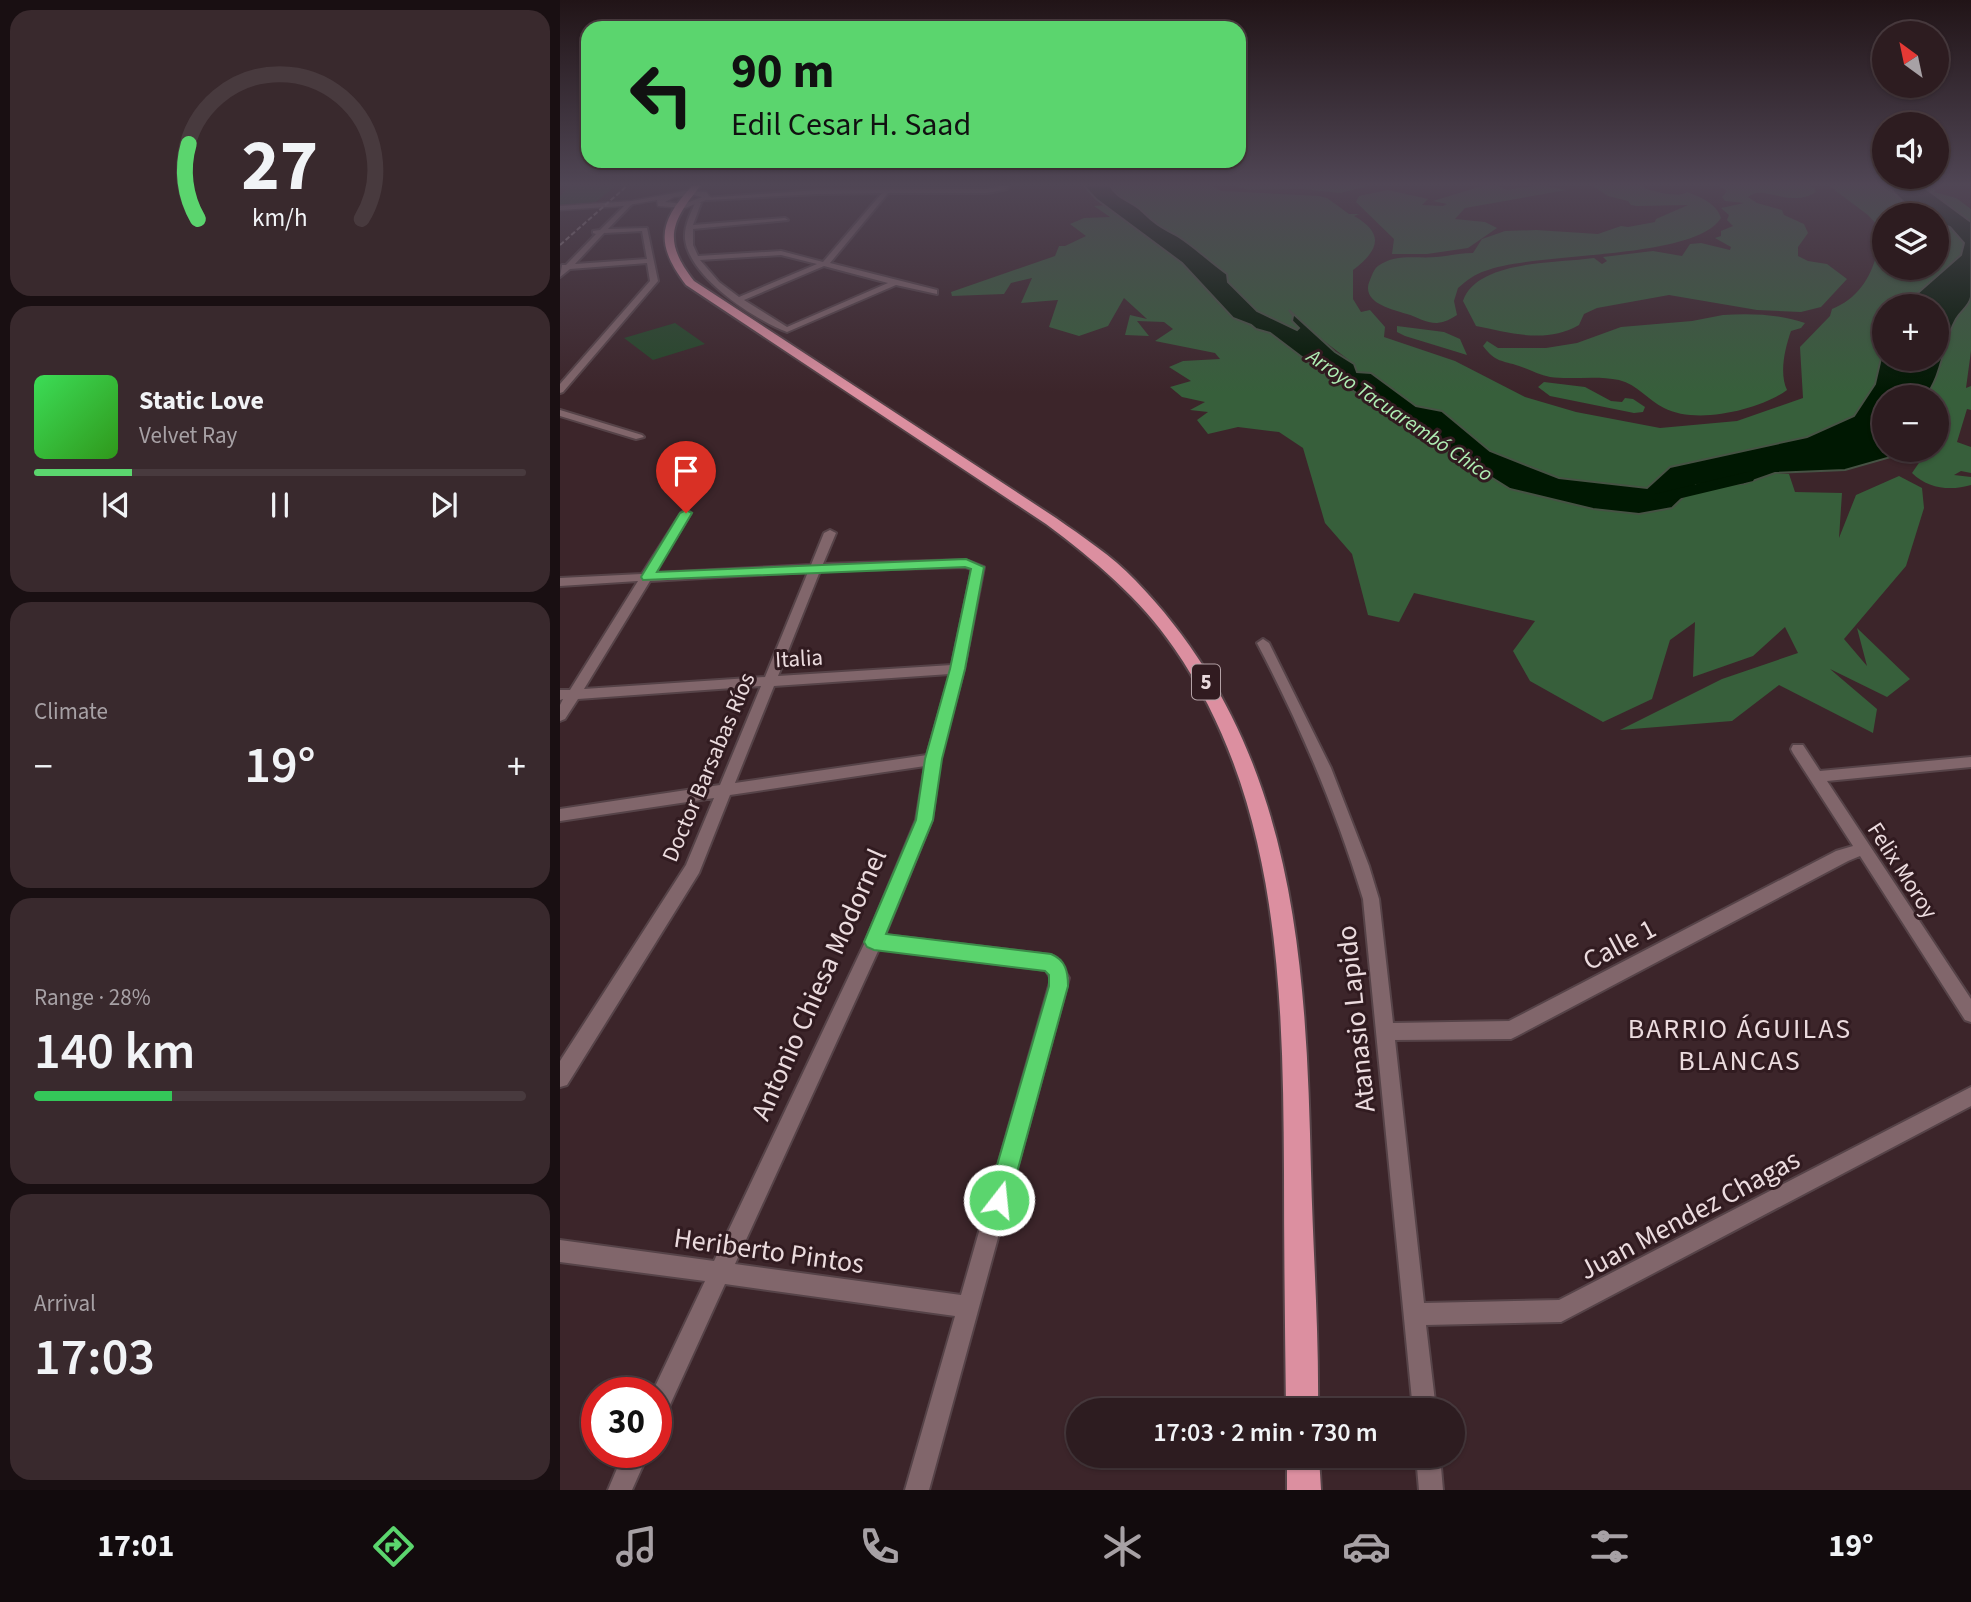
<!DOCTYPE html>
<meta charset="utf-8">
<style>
body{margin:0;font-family:"Source Sans 3",sans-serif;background:#39292d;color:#f1f3f6;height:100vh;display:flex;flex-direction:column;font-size:26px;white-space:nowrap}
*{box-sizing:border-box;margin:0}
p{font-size:23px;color:#a7a1a5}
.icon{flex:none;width:38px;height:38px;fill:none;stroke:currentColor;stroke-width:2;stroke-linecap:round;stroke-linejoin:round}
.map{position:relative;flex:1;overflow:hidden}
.drawer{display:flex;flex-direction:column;gap:10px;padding:10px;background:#190f12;width:560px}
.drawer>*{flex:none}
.hud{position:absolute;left:21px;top:21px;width:665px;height:147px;border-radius:21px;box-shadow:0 2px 5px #0004,0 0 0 2px #483a3e;background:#5bd56e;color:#111;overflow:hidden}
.needle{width:46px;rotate:327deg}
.tools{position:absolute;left:1312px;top:21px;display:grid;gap:14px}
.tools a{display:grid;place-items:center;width:77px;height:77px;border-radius:50%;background:#2d1c20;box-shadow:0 2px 5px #0004,0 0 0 2px #483a3e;font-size:35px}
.speed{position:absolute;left:21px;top:1377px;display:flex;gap:14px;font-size:35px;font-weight:700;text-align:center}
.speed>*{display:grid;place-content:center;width:91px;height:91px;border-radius:50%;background:#2d1c20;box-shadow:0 2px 5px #0004,0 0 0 2px #483a3e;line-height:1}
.speed .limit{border:10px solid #d22;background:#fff;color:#111}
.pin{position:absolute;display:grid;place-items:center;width:60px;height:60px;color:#fff;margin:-72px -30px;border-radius:50% 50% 50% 0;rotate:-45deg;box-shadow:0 0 7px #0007}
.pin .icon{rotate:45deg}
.me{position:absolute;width:77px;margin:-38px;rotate:16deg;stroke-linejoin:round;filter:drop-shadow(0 0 5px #0008)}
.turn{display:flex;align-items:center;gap:24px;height:147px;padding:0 35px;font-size:32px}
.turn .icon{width:91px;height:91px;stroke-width:2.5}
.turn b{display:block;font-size:49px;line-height:60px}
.big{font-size:52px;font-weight:600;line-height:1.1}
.drawer .widget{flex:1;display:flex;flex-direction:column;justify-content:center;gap:10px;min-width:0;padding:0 24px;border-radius:21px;background:#39292d}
.drawer .dial{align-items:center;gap:0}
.dial svg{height:182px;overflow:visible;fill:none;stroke:#483a3e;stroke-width:7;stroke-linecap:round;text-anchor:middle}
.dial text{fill:#f1f3f6;stroke:none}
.song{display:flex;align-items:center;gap:21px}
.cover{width:84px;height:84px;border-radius:10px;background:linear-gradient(135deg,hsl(130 70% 55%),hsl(110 70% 35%))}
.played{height:7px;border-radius:4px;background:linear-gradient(90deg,#5bd56e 20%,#483a3e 20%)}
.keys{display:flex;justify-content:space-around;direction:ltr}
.heat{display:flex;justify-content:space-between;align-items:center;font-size:38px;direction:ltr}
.charge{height:10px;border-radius:5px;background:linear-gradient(90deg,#34c759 28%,#483a3e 0)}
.trip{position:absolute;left:506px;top:1398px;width:399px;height:70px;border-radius:35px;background:#2d1c20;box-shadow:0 2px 5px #0004,0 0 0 2px #483a3e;font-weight:600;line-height:70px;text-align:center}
.dock{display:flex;height:112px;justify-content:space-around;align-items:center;background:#120b0d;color:#a7a1a5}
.dock .icon{width:49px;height:49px}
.dock .selected{color:#5bd56e}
.dock b{font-size:32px;color:#f1f3f6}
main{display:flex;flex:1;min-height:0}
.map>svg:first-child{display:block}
.green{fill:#254829}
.forest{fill:#375f3b}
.water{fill:#001802;stroke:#465244;stroke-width:2}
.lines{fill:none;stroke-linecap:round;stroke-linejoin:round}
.river{fill:#001802;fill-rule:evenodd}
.minor-casing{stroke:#564348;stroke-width:4}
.tertiary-casing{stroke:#564348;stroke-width:3}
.trunk-casing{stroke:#564348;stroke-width:4}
.minor{fill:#81666b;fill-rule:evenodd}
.tertiary{fill:#81666b;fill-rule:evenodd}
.trunk{fill:#dc8fa0;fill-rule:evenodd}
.rail{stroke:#958185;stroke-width:2;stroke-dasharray:5 2.5;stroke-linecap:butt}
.route{fill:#5bd56e;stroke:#3b8a48;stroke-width:2}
.labels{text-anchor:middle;stroke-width:6;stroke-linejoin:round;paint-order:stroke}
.far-water-label{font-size:21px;font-style:italic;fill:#afefb4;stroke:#311b20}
.shield{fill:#311b20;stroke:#b3a1a5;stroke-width:2}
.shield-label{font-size:21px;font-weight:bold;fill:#ebdbde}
.street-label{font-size:23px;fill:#ebdbde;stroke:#311b20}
.near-street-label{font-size:28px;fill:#ebdbde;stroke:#311b20}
.near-neighbourhood-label{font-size:28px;letter-spacing:2px;fill:#ebdbde;stroke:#311b20}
</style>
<main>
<section class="drawer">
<div class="widget dial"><svg viewBox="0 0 100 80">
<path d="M14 69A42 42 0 1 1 86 69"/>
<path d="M14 69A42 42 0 0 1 10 36" stroke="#5bd56e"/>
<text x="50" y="56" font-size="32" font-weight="700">27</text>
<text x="50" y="72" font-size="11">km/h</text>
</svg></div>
<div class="widget">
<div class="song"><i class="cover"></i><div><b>Static Love</b><p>Velvet Ray</p></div></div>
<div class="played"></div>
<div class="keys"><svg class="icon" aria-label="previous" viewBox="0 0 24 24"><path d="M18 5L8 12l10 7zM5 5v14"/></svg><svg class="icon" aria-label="pause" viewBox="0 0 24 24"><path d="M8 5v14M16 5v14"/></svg><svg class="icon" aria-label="next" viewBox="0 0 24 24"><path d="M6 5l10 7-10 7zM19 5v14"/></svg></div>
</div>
<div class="widget"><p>Climate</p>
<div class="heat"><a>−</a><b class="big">19°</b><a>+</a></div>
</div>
<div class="widget"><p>Range · 28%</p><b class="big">140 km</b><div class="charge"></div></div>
<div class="widget"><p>Arrival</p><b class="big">17:03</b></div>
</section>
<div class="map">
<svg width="1411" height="1490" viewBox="0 0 1411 1490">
<rect width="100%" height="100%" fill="#3c252a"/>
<path class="green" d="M 12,185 L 56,185 L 35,203 L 0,206 L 0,196 Z
M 115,323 L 145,344 L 93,360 L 64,338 Z"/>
<path class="forest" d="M 550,185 L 651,185 L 661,191 L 759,196 L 767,198 L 789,214 L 799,214 L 794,216 C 826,234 818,251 793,270 L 793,299 L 801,312 L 810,310 L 825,327 L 824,337 L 895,361 L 965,397 L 1016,412 L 1100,428 L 1177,421 L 1243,398 L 1240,347 L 1270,316 L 1272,309 C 1305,296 1319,263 1320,228 L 1308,215 L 1268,185 L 1327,185 L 1349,209 L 1367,215 L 1325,215 L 1325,268 L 1377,268 L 1377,219 L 1379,223 L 1390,227 L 1404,243 L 1401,254 L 1343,306 L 1325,306 L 1325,341 L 1315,384 L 1295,416 L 1247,437 L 1110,467 L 1087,488 L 999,478 L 930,451 L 882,411 L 856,406 L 812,373 L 797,372 L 794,364 L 743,325 L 731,311 L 739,328 L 737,331 L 697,311 L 668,282 L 667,274 L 641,256 L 620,238 L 587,219 L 583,212 L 553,192 Z
M 672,185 L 805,185 L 809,186 L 780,193 L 742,189 L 688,190 Z
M 925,185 L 936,185 L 947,190 L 980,185 L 1006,190 L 905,208 L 895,219 L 925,222 L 937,228 L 908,248 L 867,254 L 832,254 L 834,239 L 796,202 L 799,196 L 828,190 L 868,199 L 862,205 L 883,206 L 887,204 L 873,201 Z
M 1032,185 L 1084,185 L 1084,188 C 1096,192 1118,198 1127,192 C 1141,197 1157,204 1161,218 C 1134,261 974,251 925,271 C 915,274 906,281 898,288 L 894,301 L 897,315 C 891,319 885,322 877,323 C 865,323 858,317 847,314 C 830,309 800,302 810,280 C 812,275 814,269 818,266 C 836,253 857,259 876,257 C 888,256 900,253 913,253 L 922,239 L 945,231 L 976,230 L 1038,234 L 1061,226 L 1068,227 L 1095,222 L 1096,219 L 1128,205 L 1077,206 L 1071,205 L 1068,201 L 1048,196 Z
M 1161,185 L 1249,185 L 1255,188 L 1256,192 C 1230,209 1203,183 1188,197 L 1197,203 L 1222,210 L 1224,215 L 1244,224 L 1248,233 L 1238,247 L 1238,256 L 1248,261 L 1267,264 L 1287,279 L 1261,307 L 1241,312 L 1197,310 L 1109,295 L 1037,308 L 1024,314 L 1019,325 C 986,344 951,333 916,326 L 903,301 C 916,262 990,263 1025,259 L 1034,258 L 1042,264 L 1047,261 L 1043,257 L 1093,251 L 1122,256 L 1130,244 L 1141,243 L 1170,250 L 1171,247 L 1155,238 L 1161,236 L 1161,231 L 1173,226 L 1167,220 L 1169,215 L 1161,208 L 1184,203 L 1165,201 L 1162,197 L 1167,191 L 1159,186 Z
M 1361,185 L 1371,185 L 1375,190 L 1374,192 L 1396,198 L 1411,209 L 1411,222 Z
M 547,205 L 622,263 L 673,318 L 691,325 L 696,329 L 710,332 L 755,367 L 950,489 L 1112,508 L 1136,485 L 1184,484 L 1215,473 L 1229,474 L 1235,492 L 1282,493 L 1279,538 L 1296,495 L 1339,476 L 1362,488 L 1364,508 L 1346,566 L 1284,639 L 1307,666 L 1297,628 L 1350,679 L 1327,697 L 1270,669 L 1317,709 L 1313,733 L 1219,685 L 1172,721 L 1060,730 L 1162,679 L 1238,653 L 1225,627 L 1193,656 L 1133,677 L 1135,622 L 1110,640 L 1092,699 L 1043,722 L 970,681 L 953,651 L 975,621 L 854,593 L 839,622 L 808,615 L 792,554 L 765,523 L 743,448 L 719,432 L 678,427 L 648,434 L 637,420 L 648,412 L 630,410 L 645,402 L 622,397 L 610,387 L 631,381 L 609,367 L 623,361 L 660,359 L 655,353 L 595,341 L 613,329 L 604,322 L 577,321 L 589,336 L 565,335 L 570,315 L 587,319 L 564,298 L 548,326 L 519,336 L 489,327 L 498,300 L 461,303 L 472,278 L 451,283 L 444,294 L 392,296 L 391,292 L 495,256 L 499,246 L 505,246 L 526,236 L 510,224 L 524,218 L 550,217 L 534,206 Z
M 1411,297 L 1411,351 L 1406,388 L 1411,386 L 1411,410 L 1407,409 L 1397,442 L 1411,447 L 1411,473 L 1401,471 L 1394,475 L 1411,477 L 1411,485 C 1391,491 1368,489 1352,473 L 1363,457 L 1338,455 L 1342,450 L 1377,450 L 1377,397 L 1365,397 C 1383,374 1382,344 1396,319 C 1401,310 1409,307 1411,297 Z
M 1163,315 C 1189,313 1220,314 1245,323 L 1241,328 L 1231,331 C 1225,348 1219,373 1227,390 C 1200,410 1136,425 1104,408 C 1088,400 1078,385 1059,380 C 1036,375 1012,380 990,377 C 979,375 969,369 959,366 C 942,360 936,363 923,346 L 927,341 L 938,348 L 986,348 L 1017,343 L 1061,327 L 1132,321 Z
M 837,326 L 884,332 L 900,339 L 907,355 L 845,336 L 837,332 Z
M 984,382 L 1025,387 L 1051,401 L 1062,402 L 1065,398 L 1073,399 L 1085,407 L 1083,412 L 1074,413 L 990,396 L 978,387 Z"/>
<path class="water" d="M 523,185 L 550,185 C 557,200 573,201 583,212 C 596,225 603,228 619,237 C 636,248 650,262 667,274 L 668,282 L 697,311 L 737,330 L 739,328 L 732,321 L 733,316 L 729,310 L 775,352 L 794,364 L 797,372 L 811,373 L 856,406 L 882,411 L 930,451 L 999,478 L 1087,488 L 1110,467 L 1247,437 L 1294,416 L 1315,384 L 1325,341 L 1325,359 L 1377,359 L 1377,306 L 1343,306 L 1401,255 L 1404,243 L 1390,227 L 1379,223 L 1377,215 C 1353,215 1342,201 1327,185 L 1361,185 L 1411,222 L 1411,297 C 1409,307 1401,310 1396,319 C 1382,344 1383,374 1365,397 L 1325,397 L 1325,450 L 1342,450 L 1338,455 L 1285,470 L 1215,473 L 1184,484 L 1136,485 L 1112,508 L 1079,514 L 1033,509 L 950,489 L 755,367 L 710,333 L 696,329 L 691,325 L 673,318 L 622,263 L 536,199 Z"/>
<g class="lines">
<path class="river" d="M 1187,472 L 1193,473 L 1195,477 L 1193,481 L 1101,503 L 1092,498 L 1095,494 Z"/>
<g class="minor-casing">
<path id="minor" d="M 443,185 L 449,185 L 447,189 L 427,193 L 328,193 L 270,263 L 377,290 L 377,294 L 336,285 L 227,332 C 195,320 129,277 125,239 C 124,226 130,215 135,203 L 138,201 L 141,203 L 133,225 L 225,218 L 228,220 L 133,229 L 133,245 L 138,256 L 221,251 L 263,262 L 322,193 L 257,194 L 147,200 L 144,198 L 257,190 L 427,189 ZM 221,255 L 257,264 L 179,297 L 159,282 L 140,260 ZM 264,266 L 328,283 L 227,327 L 184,300 Z
M 68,202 L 73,203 L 48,229 L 87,228 L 98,281 L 3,392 L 0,393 L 0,384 L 90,281 L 87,263 L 10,269 L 0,277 L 2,265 L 6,265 L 36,234 L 33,233 L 33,231 L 40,230 ZM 82,231 L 87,259 L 15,264 L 44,233 Z
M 0,410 L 82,435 L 84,437 L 76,439 L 0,416 Z
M 126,510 L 131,513 L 94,573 L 251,565 L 264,533 L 270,530 L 276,533 L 263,564 L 406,560 L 424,567 L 404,669 L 380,759 L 372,820 L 325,935 L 491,955 L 497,958 L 509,978 L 369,1490 L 345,1490 L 395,1316 L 165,1284 L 104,1418 L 96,1422 L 96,1393 L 92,1393 L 145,1281 L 0,1262 L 0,1240 L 154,1261 L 306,940 L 356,820 L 365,766 L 170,795 L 139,873 L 7,1085 L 0,1087 L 0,1061 L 126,865 L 154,798 L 0,821 L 0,809 L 160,785 L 201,686 L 18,699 L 5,719 L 0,721 L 0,705 L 3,699 L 0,700 L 0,690 L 10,690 L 78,581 L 0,586 L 0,578 L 82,574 L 121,513 ZM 405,567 L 412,569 L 392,665 L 218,676 L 260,571 ZM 248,572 L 205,677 L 24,689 L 90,581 ZM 390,674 L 367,755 L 175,783 L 214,686 ZM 319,949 L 486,970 L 491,979 L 401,1295 L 175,1264 Z
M 703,639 L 709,643 L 771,768 L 809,866 L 819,899 L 833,1023 L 949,1021 L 1276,851 L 1293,846 L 1233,753 L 1231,749 L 1233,745 L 1243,745 L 1260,771 L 1411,757 L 1411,767 L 1267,781 L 1411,999 L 1411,1022 L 1405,1020 L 1300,856 L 1288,861 L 957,1036 L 951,1039 L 835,1040 L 864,1303 L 999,1300 L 1411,1087 L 1411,1106 L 1001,1322 L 866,1325 L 876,1410 L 853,1410 L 803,899 C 776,810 740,725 697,643 Z
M 64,1452 L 89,1452 L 72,1490 L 48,1490 Z
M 856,1456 L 880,1456 L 883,1490 L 859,1490 Z"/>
</g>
<g class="tertiary-casing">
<path id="tertiary" d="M 125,191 L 146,192 L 151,198 L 125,208 L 98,206 L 97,200 L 63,206 L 0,210 L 0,206 L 72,201 ZM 134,195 L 142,197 L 124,204 L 105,202 L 114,197 Z"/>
</g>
<g class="trunk-casing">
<path id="trunk" d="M 133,185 L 141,185 C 111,222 102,240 134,281 L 496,518 C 523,537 552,556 575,580 C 735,745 746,955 751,1172 C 753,1252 759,1331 758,1410 L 726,1410 C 725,1331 724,1251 724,1172 C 723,993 720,801 614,648 C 580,598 534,560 486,524 L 126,285 C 95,244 98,222 133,185 Z
M 727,1456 L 759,1456 L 761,1490 L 727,1490 Z"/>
</g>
<use href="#minor" class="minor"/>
<use href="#tertiary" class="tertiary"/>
<use href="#trunk" class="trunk"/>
<path class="rail" d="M 0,245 L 68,185"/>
</g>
<linearGradient id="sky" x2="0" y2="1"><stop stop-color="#211417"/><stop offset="0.47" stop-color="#504655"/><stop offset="1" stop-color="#504655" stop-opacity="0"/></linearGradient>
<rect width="1411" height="393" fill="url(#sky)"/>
<path class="route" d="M 126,510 L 132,513 L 97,572 L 406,559 L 424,567 L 405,669 L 382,759 L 373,820 L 326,934 L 491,954 C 506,960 508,972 508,986 L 447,1209 L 439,1212 L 431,1209 L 427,1200 L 489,986 L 489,975 L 485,971 L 314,950 L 307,947 L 304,942 L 356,820 L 365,759 L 390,669 L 411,569 L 405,567 L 83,580 L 81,577 L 120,513 Z"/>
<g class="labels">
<g class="far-water-label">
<text transform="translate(840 415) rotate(34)" y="7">Arroyo Tacuarembó Chico</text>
</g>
<rect class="shield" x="632" y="664.5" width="28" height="35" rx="5"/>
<g class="shield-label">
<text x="646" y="689">5</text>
</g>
<g class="street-label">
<text transform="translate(239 658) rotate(-3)" y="8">Italia</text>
<text transform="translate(148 767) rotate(-67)" y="8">Doctor Barsabas Ríos</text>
<text transform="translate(1343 870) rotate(57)" y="8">Felix Moroy</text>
</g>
<g class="near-street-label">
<text transform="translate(1059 944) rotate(-28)" y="10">Calle 1</text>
<text transform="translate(258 984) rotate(-66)" y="10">Antonio Chiesa Modornel</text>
<text transform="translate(795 1019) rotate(-96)" y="10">Atanasio Lapido</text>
<text transform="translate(1129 1214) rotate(-28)" y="10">Juan Mendez Chagas</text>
<text transform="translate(209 1250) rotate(8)" y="10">Heriberto Pintos</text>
</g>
<g class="near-neighbourhood-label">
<text x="1180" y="1038">BARRIO ÁGUILAS<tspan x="1180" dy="32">BLANCAS</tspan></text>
</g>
</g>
</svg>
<div class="tools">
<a><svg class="needle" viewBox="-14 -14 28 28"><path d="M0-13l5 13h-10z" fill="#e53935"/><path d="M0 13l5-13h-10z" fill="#a7a1a5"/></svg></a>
<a><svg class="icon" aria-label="sound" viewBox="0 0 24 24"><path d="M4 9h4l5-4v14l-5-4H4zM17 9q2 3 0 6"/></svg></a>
<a><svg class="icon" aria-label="layers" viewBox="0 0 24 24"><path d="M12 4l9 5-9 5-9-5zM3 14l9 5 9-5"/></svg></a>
<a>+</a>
<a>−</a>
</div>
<div class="speed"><div class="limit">30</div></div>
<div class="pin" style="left:126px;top:513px;background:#d93025"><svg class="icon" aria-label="arrive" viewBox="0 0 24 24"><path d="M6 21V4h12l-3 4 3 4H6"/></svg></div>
<svg class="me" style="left:439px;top:1200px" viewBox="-20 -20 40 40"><circle r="17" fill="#5bd56e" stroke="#fff" stroke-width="3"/><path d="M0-11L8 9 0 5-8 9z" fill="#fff"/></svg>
<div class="trip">17:03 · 2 min · 730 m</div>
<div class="hud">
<div class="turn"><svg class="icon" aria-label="left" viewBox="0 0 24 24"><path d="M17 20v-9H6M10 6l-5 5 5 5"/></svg><div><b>90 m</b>Edil Cesar H. Saad</div></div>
</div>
</div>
</main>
<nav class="dock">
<b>17:01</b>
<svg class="icon selected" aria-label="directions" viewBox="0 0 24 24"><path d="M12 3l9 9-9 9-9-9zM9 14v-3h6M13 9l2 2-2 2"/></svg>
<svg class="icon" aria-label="music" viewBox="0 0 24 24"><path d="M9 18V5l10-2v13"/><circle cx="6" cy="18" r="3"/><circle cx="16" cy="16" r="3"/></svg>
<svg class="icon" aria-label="phone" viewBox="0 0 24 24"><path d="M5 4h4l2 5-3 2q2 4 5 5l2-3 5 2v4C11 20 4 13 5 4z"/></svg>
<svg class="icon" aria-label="climate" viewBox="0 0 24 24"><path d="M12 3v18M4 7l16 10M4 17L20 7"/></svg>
<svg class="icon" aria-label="car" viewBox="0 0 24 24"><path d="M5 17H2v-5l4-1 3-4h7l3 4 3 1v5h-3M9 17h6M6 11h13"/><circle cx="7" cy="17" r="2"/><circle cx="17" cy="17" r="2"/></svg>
<svg class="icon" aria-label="filters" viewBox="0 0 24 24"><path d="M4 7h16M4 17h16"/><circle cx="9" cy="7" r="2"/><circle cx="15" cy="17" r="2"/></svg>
<b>19°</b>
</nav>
